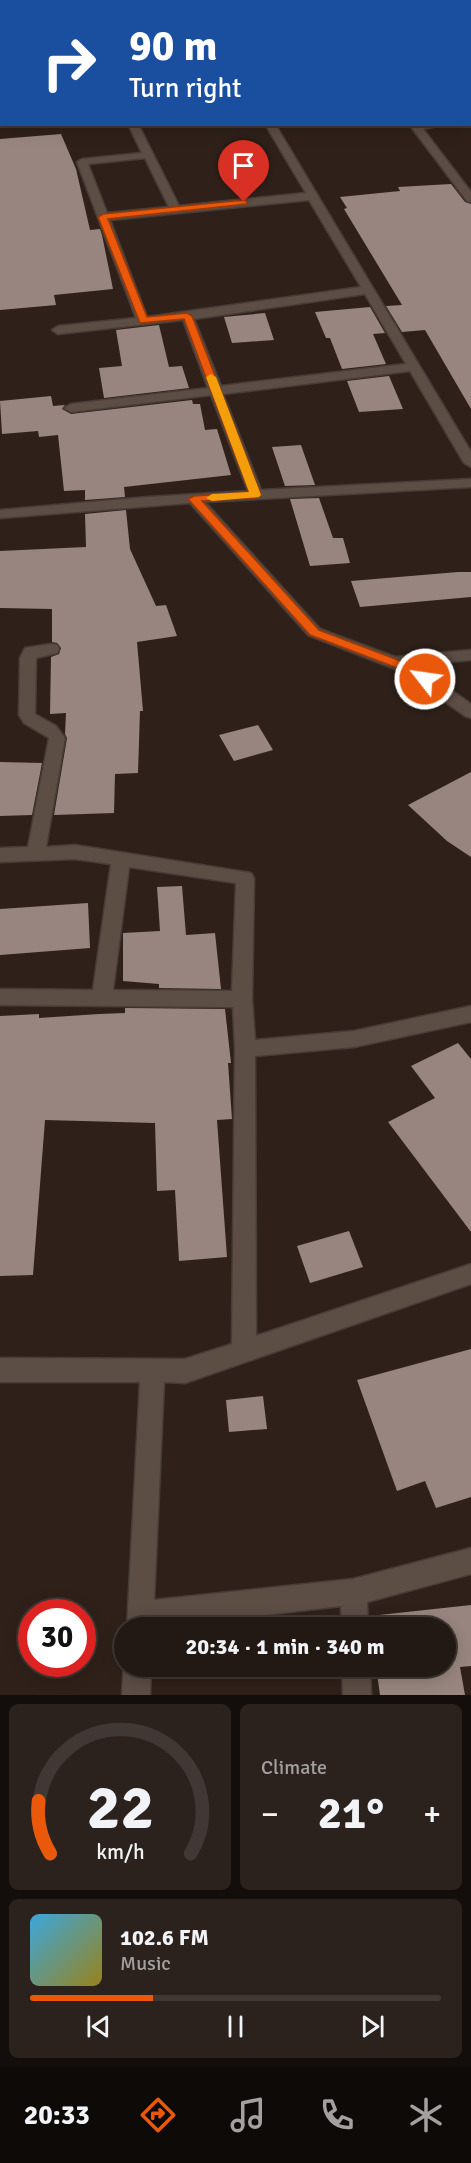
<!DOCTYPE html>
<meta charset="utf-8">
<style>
body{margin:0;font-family:Signika,sans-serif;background:#2b221d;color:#f1f3f6;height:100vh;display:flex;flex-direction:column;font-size:22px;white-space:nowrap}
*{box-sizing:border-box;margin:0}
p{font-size:20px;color:#a3a0a0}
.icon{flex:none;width:33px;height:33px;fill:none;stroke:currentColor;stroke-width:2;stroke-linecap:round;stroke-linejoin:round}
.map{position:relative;height:1695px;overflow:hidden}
.panel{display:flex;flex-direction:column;gap:9px;padding:9px;background:#130e0b;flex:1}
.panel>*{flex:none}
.banner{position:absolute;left:0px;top:0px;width:471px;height:126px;box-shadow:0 3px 15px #0003,0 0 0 2px #403834;background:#1a4fa0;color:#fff;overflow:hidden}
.speed{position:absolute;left:18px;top:1599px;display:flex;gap:12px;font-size:30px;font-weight:700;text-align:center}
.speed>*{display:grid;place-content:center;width:78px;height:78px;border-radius:50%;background:#231914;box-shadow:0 3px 15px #0003,0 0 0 2px #403834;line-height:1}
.speed .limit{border:9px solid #d22;background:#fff;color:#111}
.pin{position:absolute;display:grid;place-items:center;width:51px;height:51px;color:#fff;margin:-62px -26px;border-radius:50% 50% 50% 0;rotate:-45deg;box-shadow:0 0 6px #0007}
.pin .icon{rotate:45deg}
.me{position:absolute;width:66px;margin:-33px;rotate:300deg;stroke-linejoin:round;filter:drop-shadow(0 0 4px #0008)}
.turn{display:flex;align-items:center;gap:21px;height:126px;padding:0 30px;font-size:27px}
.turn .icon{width:78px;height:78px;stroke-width:2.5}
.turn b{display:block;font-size:42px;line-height:51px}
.big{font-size:45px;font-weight:800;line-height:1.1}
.panel .widget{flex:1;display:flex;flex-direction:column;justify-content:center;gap:9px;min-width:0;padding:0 21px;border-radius:9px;background:#2b221d}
.panel .dial{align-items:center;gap:0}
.dial svg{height:156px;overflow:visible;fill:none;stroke:#403834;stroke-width:7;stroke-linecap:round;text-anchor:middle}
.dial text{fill:#f1f3f6;stroke:none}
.song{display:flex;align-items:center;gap:18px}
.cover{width:72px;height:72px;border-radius:9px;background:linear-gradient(135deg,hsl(200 70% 55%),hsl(50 70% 35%))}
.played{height:6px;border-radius:3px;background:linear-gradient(90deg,#ea580c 30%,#403834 30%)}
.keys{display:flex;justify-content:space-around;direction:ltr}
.heat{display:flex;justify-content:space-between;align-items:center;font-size:33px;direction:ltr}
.panel .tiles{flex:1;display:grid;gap:9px;grid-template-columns:1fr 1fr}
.widget:last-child{grid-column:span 2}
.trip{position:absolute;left:114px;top:1617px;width:342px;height:60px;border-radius:30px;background:#231914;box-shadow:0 3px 15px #0003,0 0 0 2px #403834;font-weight:800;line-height:60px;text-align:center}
.menu{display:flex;height:96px;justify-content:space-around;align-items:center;background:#0e0a08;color:#a3a0a0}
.menu .icon{width:42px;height:42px}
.menu .current{color:#ea580c}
.menu b{font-size:27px;color:#f1f3f6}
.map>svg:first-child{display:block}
.building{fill:#98857f}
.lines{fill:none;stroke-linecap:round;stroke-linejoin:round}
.minor-casing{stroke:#473c37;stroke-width:3}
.minor{fill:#5c4d45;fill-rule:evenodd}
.route{fill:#ea580c;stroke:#983908;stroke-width:1.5}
.slow{fill:#f59e0b}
</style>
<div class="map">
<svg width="471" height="1695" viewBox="0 0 471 1695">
<rect width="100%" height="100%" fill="#2f211a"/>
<path class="building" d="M 61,134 L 76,169 L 90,230 L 100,229 L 102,235 L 113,289 L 54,295 L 56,305 L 0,310 L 0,139 Z
M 451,184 L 465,202 L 471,204 L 471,409 L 425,330 L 402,332 L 386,306 L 402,305 L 344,209 L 347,208 L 340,197 L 400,191 L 398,187 Z
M 370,307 L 385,333 L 373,334 L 386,364 L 342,369 L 330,338 L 326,338 L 315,312 Z
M 265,313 L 274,340 L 232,343 L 224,317 Z
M 159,325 L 169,367 L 182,366 L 189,388 L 104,398 L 99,368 L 122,366 L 116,330 Z
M 389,376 L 403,409 L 359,412 L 347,381 Z
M 51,396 L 53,406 L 65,405 L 62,409 L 71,414 L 192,400 L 193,404 L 200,404 L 205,430 L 217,429 L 231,475 L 124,487 L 125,497 L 85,500 L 85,490 L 64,491 L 58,435 L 39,437 L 38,431 L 2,434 L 0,401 Z
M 301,445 L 315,485 L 285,486 L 272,447 Z
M 319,498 L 333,538 L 343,538 L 350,563 L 310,566 L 290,499 Z
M 126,510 L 130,549 L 156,606 L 166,605 L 177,636 L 137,642 L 143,711 L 140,711 L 138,773 L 115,774 L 114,813 L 54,815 L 67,738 L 65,734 L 66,713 L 50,714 L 51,657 L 59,654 L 61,648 L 57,643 L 52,642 L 52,609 L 0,608 L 0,551 L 86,547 L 85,514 Z
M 458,572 L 471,572 L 471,597 L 360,607 L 351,581 Z
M 258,725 L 273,750 L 234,761 L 219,735 Z
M 0,762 L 42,763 L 32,815 L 0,816 Z
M 471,772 L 471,857 L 447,841 L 408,805 Z
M 182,886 L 186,935 L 215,933 L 221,989 L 159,988 L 159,984 L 123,981 L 123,933 L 160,931 L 157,887 Z
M 88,903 L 90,948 L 0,955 L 0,909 Z
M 125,1008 L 225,1009 L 231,1063 L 228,1063 L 232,1119 L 217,1120 L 227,1257 L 179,1261 L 175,1190 L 157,1191 L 155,1123 L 45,1120 L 33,1275 L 0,1276 L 0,1016 L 39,1014 L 39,1018 L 99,1014 L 125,1013 Z
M 458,1043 L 471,1059 L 471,1232 L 388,1122 L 435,1098 L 411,1066 Z
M 349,1231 L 363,1267 L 310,1283 L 297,1246 Z
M 471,1349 L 471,1497 L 436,1508 L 425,1481 L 397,1491 L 357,1380 Z
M 263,1396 L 267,1429 L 229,1432 L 226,1400 Z
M 471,1605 L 471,1666 L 460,1667 L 465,1695 L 380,1695 L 376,1666 L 446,1666 L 446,1628 L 370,1628 L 370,1616 Z"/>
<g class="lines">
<g class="minor-casing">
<path id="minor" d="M 30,0 L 41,0 L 29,2 Z
M 184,0 L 194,0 L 183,2 Z
M 317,0 L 325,0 L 326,2 L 317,2 Z
M 462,0 L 471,0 L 471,4 L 470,2 Z
M 2,13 L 2,19 L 0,20 L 0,14 Z
M 470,21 L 471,21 L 471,27 L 470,27 Z
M 470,63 L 471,63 L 471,69 L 470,69 Z
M 0,94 L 2,94 L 2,100 L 0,100 Z
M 470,118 L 471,118 L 471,124 L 470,124 Z
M 128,124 L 138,124 L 179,206 L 306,193 L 265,124 L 275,124 L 471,452 L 471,467 L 464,463 L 410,371 L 223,394 L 261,490 L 471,479 L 471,487 L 205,502 L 320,629 L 395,657 L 471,650 L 471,660 L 416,665 L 471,704 L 471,718 L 465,716 L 403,672 L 308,635 L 190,503 L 0,518 L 0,510 L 148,497 L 248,491 L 211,395 L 71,412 L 64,408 L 71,404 L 208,388 L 183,320 L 58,334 L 52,330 L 58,326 L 136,318 L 77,162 L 82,159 L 142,153 ZM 145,158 L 169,207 L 107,213 L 88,164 ZM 309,200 L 361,287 L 147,317 L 110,220 ZM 365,294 L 406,364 L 221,386 L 194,319 Z
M 409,124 L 445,124 L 423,129 L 471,192 L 471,202 L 467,201 Z
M 51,644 L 57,645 L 59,649 L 57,653 L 36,658 L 35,714 L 56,726 L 65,738 L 46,847 L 75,845 L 251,873 L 254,878 L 252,999 L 255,1040 L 354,1031 L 471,1006 L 471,1022 L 354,1047 L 255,1056 L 256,1336 L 471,1264 L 471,1284 L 185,1383 L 164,1382 L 154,1600 L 353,1579 L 471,1548 L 471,1574 L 367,1602 L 368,1628 L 342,1628 L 341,1606 L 153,1628 L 127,1628 L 140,1382 L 0,1382 L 0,1358 L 185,1359 L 232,1344 L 235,1049 L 233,1007 L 0,1005 L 0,989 L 93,990 L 111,864 L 75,859 L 0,862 L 0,848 L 28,847 L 49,738 L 24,723 L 19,715 L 20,658 L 25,648 ZM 129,867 L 236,883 L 232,991 L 113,990 Z
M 124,1663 L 124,1666 L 151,1666 L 150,1695 L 122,1695 Z
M 342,1666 L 370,1666 L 371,1695 L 343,1695 Z"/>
</g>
<use href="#minor" class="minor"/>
</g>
<path class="route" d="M 244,200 L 247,201 L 247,204 L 108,219 L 147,317 L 187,313 L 192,316 L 261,495 L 256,498 L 202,501 L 319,630 L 414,666 L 429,677 L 429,682 L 420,682 L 405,671 L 310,635 L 188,499 L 194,496 L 249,492 L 184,319 L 140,323 L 98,217 L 103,214 Z"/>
<path class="slow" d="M 211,374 L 216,377 L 261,495 L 259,497 L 212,501 L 206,498 L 212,494 L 249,492 L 206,377 Z"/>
</svg>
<div class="speed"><div class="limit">30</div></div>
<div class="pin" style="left:244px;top:202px;background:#d93025"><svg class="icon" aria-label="arrive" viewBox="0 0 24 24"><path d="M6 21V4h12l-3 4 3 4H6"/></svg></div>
<svg class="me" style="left:425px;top:679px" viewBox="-20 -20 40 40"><circle r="17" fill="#ea580c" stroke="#fff" stroke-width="3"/><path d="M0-11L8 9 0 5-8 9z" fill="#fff"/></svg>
<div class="trip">20:34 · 1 min · 340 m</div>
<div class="banner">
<div class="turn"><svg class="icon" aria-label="right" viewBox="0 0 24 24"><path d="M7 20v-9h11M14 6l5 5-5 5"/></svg><div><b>90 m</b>Turn right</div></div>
</div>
</div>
<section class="panel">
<div class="tiles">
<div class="widget dial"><svg viewBox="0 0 100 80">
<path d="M14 69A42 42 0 1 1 86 69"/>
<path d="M14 69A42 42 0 0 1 8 42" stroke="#ea580c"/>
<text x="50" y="56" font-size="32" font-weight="700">22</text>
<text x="50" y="72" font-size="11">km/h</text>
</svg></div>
<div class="widget"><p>Climate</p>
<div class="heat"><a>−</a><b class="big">21°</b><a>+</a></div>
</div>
<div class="widget">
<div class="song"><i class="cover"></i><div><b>102.6 FM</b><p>Music</p></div></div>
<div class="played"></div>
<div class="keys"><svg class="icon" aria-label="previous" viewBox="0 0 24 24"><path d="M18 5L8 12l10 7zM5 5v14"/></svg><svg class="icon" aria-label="pause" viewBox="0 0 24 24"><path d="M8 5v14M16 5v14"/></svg><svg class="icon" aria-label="next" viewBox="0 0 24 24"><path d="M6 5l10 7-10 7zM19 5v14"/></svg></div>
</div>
</div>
</section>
<nav class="menu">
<b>20:33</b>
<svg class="icon current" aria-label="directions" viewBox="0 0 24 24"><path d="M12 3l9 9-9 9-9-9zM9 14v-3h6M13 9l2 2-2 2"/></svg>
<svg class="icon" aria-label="music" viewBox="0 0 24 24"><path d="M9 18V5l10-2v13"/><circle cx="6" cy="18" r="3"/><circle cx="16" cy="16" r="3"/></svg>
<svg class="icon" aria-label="phone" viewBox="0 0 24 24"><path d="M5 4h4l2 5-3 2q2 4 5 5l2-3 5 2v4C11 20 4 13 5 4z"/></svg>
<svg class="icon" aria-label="climate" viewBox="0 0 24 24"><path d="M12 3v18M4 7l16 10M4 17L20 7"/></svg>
</nav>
